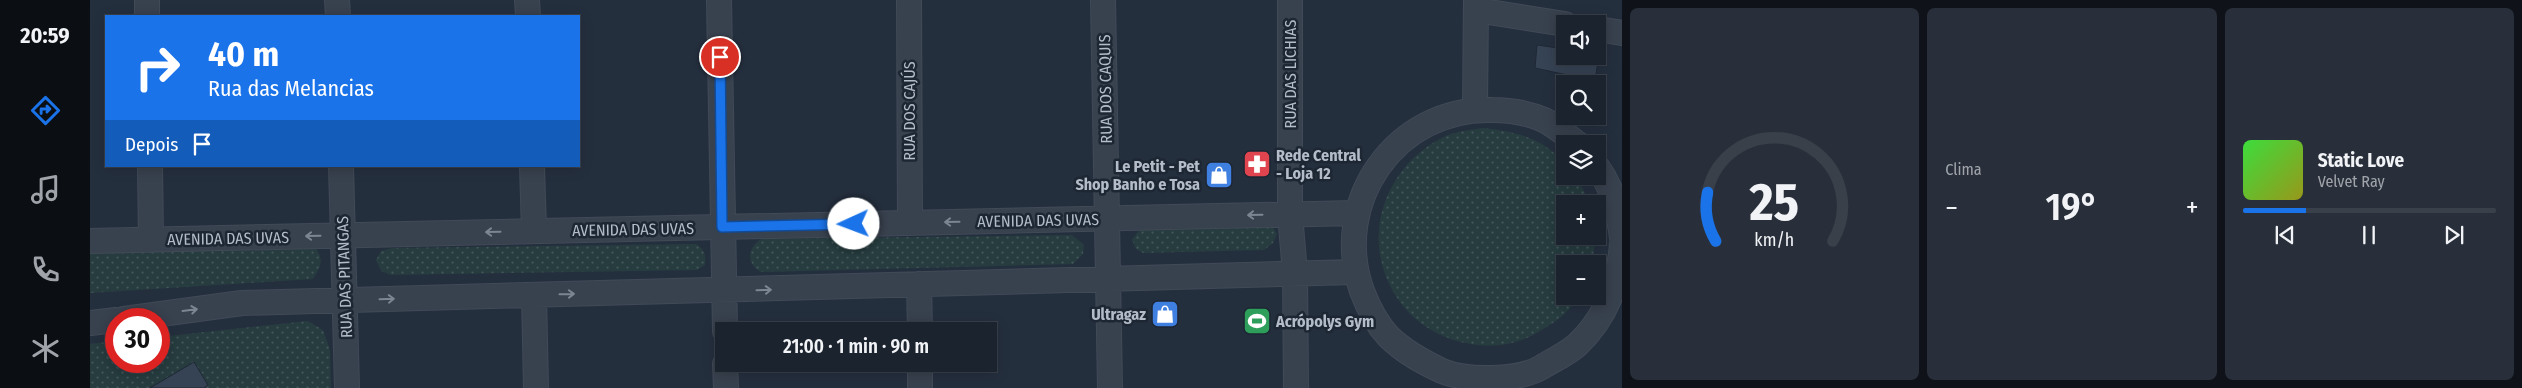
<!DOCTYPE html>
<html lang="pt">
<meta charset="utf-8">
<style>
body{margin:0;font-family:"Fira Sans Condensed",sans-serif;background:#282f3a;color:#f1f3f6;height:100vh;display:flex;flex-direction:column;font-size:19px;white-space:nowrap}
*{box-sizing:border-box;margin:0}
p{font-size:16px;color:#a0a4aa}
.icon{flex:none;width:28px;height:28px;fill:none;stroke:currentColor;stroke-width:2;stroke-linecap:round;stroke-linejoin:round}
.map{position:relative;flex:1;overflow:hidden}
.side{display:flex;flex-direction:column;gap:8px;padding:8px;background:#0f1319;width:900px}
.side>*{flex:none}
.guide{position:absolute;left:15px;top:15px;width:475px;height:152px;border-radius:0px;box-shadow:0 2px 12px #0003,0 0 0 1px #39404a;background:#1a73e8;color:#fff;overflow:hidden}
.tools{position:absolute;left:1466px;top:15px;display:grid;gap:10px}
.tools a{display:grid;place-items:center;width:50px;height:50px;border-radius:0px;background:#1b232e;box-shadow:0 2px 12px #0003,0 0 0 1px #39404a;font-size:25px}
.speed{position:absolute;left:15px;top:308px;display:flex;gap:10px;font-size:25px;font-weight:700;text-align:center}
.speed>*{display:grid;place-content:center;width:65px;height:65px;border-radius:50%;background:#1b232e;box-shadow:0 2px 12px #0003,0 0 0 1px #39404a;line-height:1}
.speed .limit{border:8px solid #d22;background:#fff;color:#111}
.pin{position:absolute;display:grid;place-items:center;width:42px;height:42px;color:#fff;margin:-21px;border:2px solid #fff;border-radius:50%;box-shadow:0 1px 5px #0007}
.me{position:absolute;width:55px;margin:-28px;rotate:268deg;stroke-linejoin:round;filter:drop-shadow(0 0 4px #0008)}
.turn{display:flex;align-items:center;gap:18px;height:105px;padding:0 20px;font-size:22px}
.turn .icon{width:65px;height:65px;stroke-width:2.5}
.turn b{display:block;font-size:35px;line-height:42px}
.then{display:flex;align-items:center;height:48px;padding:0 20px;background:#0003;gap:10px;font-size:19px}
.big{font-size:38px;font-weight:600;line-height:1.1}
.side .card{flex:1;display:flex;flex-direction:column;justify-content:center;gap:8px;min-width:0;padding:0 18px;border-radius:8px;background:#282f3a}
.side .dial{align-items:center;gap:0}
.dial svg{height:130px;overflow:visible;fill:none;stroke:#39404a;stroke-width:7;stroke-linecap:round;text-anchor:middle}
.dial text{fill:#f1f3f6;stroke:none}
.song{display:flex;align-items:center;gap:15px}
.cover{width:60px;height:60px;border-radius:8px;background:linear-gradient(135deg,hsl(120 70% 55%),hsl(60 70% 35%))}
.played{height:5px;border-radius:2px;background:linear-gradient(90deg,#1a73e8 25%,#39404a 25%)}
.keys{display:flex;justify-content:space-around;direction:ltr}
.heat{display:flex;justify-content:space-between;align-items:center;font-size:28px;direction:ltr}
.side .tiles{flex:1;display:grid;gap:8px;grid-template-columns:repeat(3,1fr)}
.trip{position:absolute;left:625px;top:322px;width:282px;height:50px;border-radius:0px;background:#1b232e;box-shadow:0 2px 12px #0003,0 0 0 1px #39404a;font-weight:600;line-height:50px;text-align:center}
main{display:flex;flex:1;min-height:0}
.menu{display:flex;flex-direction:column;width:90px;justify-content:space-around;align-items:center;background:#0b0e12;color:#a0a4aa}
.menu .icon{width:35px;height:35px}
.menu .current{color:#1a73e8}
.menu b{font-size:22px;color:#f1f3f6}
.map>svg:first-child{display:block}
.grass{fill:url(#grass-dots)}
.building{fill:#364354;stroke:#1f2835}
.lines{fill:none;stroke-linecap:round;stroke-linejoin:round}
.minor-casing{stroke:#414a57;stroke-width:26}
.minor{stroke:#38414e;stroke-width:24}
.oneway{stroke:#7c8592}
.route-casing{stroke:#114b97;stroke-width:12}
.route{stroke:#1a73e8;stroke-width:9}
.labels{text-anchor:middle;stroke-width:5;stroke-linejoin:round;paint-order:stroke}
.street-label{font-size:16px;fill:#b4bcc9;stroke:#1d2633}
.poi-label{font-size:16px;font-weight:bold;fill:#b4bcc9;stroke:#1d2633;text-anchor:start}
</style>
<main>
<nav class="menu">
<b>20:59</b>
<svg class="icon current" aria-label="directions" viewBox="0 0 24 24"><path d="M12 3l9 9-9 9-9-9zM9 14v-3h6M13 9l2 2-2 2"/></svg>
<svg class="icon" aria-label="music" viewBox="0 0 24 24"><path d="M9 18V5l10-2v13"/><circle cx="6" cy="18" r="3"/><circle cx="16" cy="16" r="3"/></svg>
<svg class="icon" aria-label="phone" viewBox="0 0 24 24"><path d="M5 4h4l2 5-3 2q2 4 5 5l2-3 5 2v4C11 20 4 13 5 4z"/></svg>
<svg class="icon" aria-label="climate" viewBox="0 0 24 24"><path d="M12 3v18M4 7l16 10M4 17L20 7"/></svg>
</nav>
<div class="map">
<svg width="1532" height="388" viewBox="0 0 1532 388">
<defs>
<pattern id="grass-dots" width="8" height="8" patternUnits="userSpaceOnUse" patternTransform="scale(1.25)"><rect width="8" height="8" fill="#263c3f"/><path d="M2 2h.1M6 6h.1" fill="none" stroke="#435659" stroke-width="1.8" stroke-linecap="round"/></pattern>
</defs>
<rect width="100%" height="100%" fill="#242f3e"/>
<path class="grass" d="M 1393,128 C 1428,132 1449,137 1475,162 L 1475,176 L 1487,176 L 1500,204 L 1475,204 L 1475,236 L 1506,236 L 1502,264 L 1475,264 L 1475,296 L 1488,296 C 1480,314 1459,326 1443,335 C 1424,345 1402,348 1381,344 C 1298,331 1261,237 1312,171 C 1323,157 1339,143 1356,136 C 1367,131 1381,130 1393,128 Z
M 1052,226 L 1182,226 L 1187,234 L 1183,243 L 1174,250 L 1053,253 L 1046,249 L 1042,240 Z
M 982,235 L 994,245 L 993,254 L 983,264 L 671,272 C 656,264 657,248 671,239 Z
M 606,244 C 615,250 616,255 615,265 L 607,270 L 301,275 L 291,271 L 286,260 L 291,251 L 302,248 Z
M 226,248 C 234,261 231,266 223,279 L 0,293 L 0,250 Z
M 218,321 L 233,330 L 240,350 L 241,388 L 0,388 L 0,344 L 26,341 L 26,361 L 69,361 L 69,337 Z"/>
<path class="building" d="M 1447,45 L 1475,49 L 1475,56 L 1509,55 L 1505,81 L 1445,68 Z
M 104,362 L 118,385 L 114,388 L 60,388 Z"/>
<g class="lines">
<g class="minor-casing">
<path id="minor" d="M 57,0 L 57,16
M 247,0 L 248,16
M 437,0 L 438,16
M 629,0 L 635,331
M 819,0 L 820,223
M 1013,0 L 1020,388
M 1200,0 L 1200,214 L 1205,273 L 1206,388
M 1386,10 L 1475,24
M 1508,29 L 1532,33
M 1385,109 L 1386,0
M 1488,144 C 1477,136 1466,126 1454,120 C 1438,113 1419,110 1402,110 C 1306,107 1240,202 1272,291 C 1278,307 1287,324 1298,336 C 1314,352 1333,362 1352,371 C 1376,381 1429,381 1452,367 C 1463,360 1477,354 1487,345 C 1516,318 1529,282 1532,244
M 60,166 L 61,240
M 251,166 L 257,388
M 442,166 L 444,231
M 1508,168 C 1523,189 1528,211 1532,237
M 0,241 L 1266,213
M 829,284 L 830,331
M 444,295 L 446,388
M 34,319 L 152,303 L 1265,272
M 0,323 L 26,320
M 635,364 L 636,388
M 830,364 L 830,388"/>
</g>
<use href="#minor" class="minor"/>
</g>
<defs><path id="oneway-shaft" d="M-6 0H5M1.5-3L5.5 0L1.5 3" fill="none" stroke-width="1.6" stroke-linecap="round" stroke-linejoin="round" transform="scale(1.25)"/></defs>
<g class="oneway">
<use href="#oneway-shaft" transform="translate(1165 215) rotate(179)"/>
<use href="#oneway-shaft" transform="translate(862 222) rotate(179)"/>
<use href="#oneway-shaft" transform="translate(403 232) rotate(179)"/>
<use href="#oneway-shaft" transform="translate(223 236) rotate(179)"/>
<use href="#oneway-shaft" transform="translate(674 290) rotate(-2)"/>
<use href="#oneway-shaft" transform="translate(477 294) rotate(-1)"/>
<use href="#oneway-shaft" transform="translate(297 299) rotate(-2)"/>
<use href="#oneway-shaft" transform="translate(100 310) rotate(-7)"/>
</g>
<g class="lines">
<g class="route-casing">
<path id="route" d="M 630,57 L 632,227 L 764,224"/>
</g>
<use href="#route" class="route"/>
</g>
<defs>
<g id="pharmacy-square" transform="scale(1.4375)"><rect x="-9" y="-9" width="18" height="18" rx="4" fill="#e0444e" stroke="#1d2633"/><path d="M-2-6h4v4h4v4h-4v4h-4v-4h-4v-4h4Z" fill="#fff"/></g>
<g id="shop-square" transform="scale(1.4375)"><rect x="-9" y="-9" width="18" height="18" rx="4" fill="#3f7fe0" stroke="#1d2633"/><path d="M-5-2.5h2.3a2.7 3.5 0 0 1 5.4 0H5L5.5 6h-11ZM-1.5-2.5h3a1.5 2.3 0 0 0-3 0Z" fill="#fff"/></g>
<g id="stadium-square" transform="scale(1.4375)"><rect x="-9" y="-9" width="18" height="18" rx="4" fill="#2e9e5b" stroke="#1d2633"/><path d="M0-5a6.5 5 0 1 0 0 10a6.5 5 0 1 0 0-10ZM-3.5-1.8h7v3.6h-7Z" fill="#fff"/></g>
</defs>
<g fill-rule="evenodd">
<use href="#pharmacy-square" x="1167" y="164"/>
<use href="#shop-square" x="1129" y="175"/>
<use href="#shop-square" x="1075" y="314"/>
<use href="#stadium-square" x="1167" y="321"/>
</g>
<g class="labels">
<g class="street-label">
<text transform="translate(1200 74) rotate(-90)" y="6">RUA DAS LICHIAS</text>
<text transform="translate(1015 89) rotate(-91)" y="6">RUA DOS CAQUIS</text>
<text transform="translate(819 111) rotate(-90)" y="6">RUA DOS CAJÚS</text>
<text transform="translate(948 220) rotate(-1)" y="6">AVENIDA DAS UVAS</text>
<text transform="translate(543 229) rotate(-1)" y="6">AVENIDA DAS UVAS</text>
<text transform="translate(138 238) rotate(-1)" y="6">AVENIDA DAS UVAS</text>
<text transform="translate(254 277) rotate(-92)" y="6">RUA DAS PITANGAS</text>
</g>
<g class="poi-label">
<text x="1186" y="161">Rede Central<tspan x="1186" dy="18">- Loja 12</tspan></text>
<text x="1110" y="172" text-anchor="end">Le Petit - Pet<tspan x="1110" dy="18">Shop Banho e Tosa</tspan></text>
<text x="1056" y="320" text-anchor="end">Ultragaz</text>
<text x="1186" y="327">Acrópolys Gym</text>
</g>
</g>
</svg>
<div class="tools">
<a><svg class="icon" aria-label="sound" viewBox="0 0 24 24"><path d="M4 9h4l5-4v14l-5-4H4zM17 9q2 3 0 6"/></svg></a>
<a><svg class="icon" aria-label="search" viewBox="0 0 24 24"><circle cx="10" cy="10" r="6"/><path d="M15 15l6 6"/></svg></a>
<a><svg class="icon" aria-label="layers" viewBox="0 0 24 24"><path d="M12 4l9 5-9 5-9-5zM3 14l9 5 9-5"/></svg></a>
<a>+</a>
<a>−</a>
</div>
<div class="speed"><div class="limit">30</div></div>
<div class="pin" style="left:630px;top:57px;background:#d93025"><svg class="icon" aria-label="arrive" viewBox="0 0 24 24"><path d="M6 21V4h12l-3 4 3 4H6"/></svg></div>
<svg class="me" style="left:764px;top:224px" viewBox="-20 -20 40 40"><circle r="19" fill="#fff"/><path d="M0-13L10 11 0 6-10 11z" fill="#1a73e8"/></svg>
<div class="trip">21:00 · 1 min · 90 m</div>
<div class="guide">
<div class="turn"><svg class="icon" aria-label="right" viewBox="0 0 24 24"><path d="M7 20v-9h11M14 6l5 5-5 5"/></svg><div><b>40 m</b>Rua das Melancias</div></div>
<div class="then">Depois<svg class="icon" aria-label="arrive" viewBox="0 0 24 24"><path d="M6 21V4h12l-3 4 3 4H6"/></svg></div>
</div>
</div>
<section class="side">
<div class="tiles">
<div class="card dial"><svg viewBox="0 0 100 80">
<path d="M14 69A42 42 0 1 1 86 69"/>
<path d="M14 69A42 42 0 0 1 9 39" stroke="#1a73e8"/>
<text x="50" y="56" font-size="32" font-weight="700">25</text>
<text x="50" y="72" font-size="11">km/h</text>
</svg></div>
<div class="card"><p>Clima</p>
<div class="heat"><a>−</a><b class="big">19°</b><a>+</a></div>
</div>
<div class="card">
<div class="song"><i class="cover"></i><div><b>Static Love</b><p>Velvet Ray</p></div></div>
<div class="played"></div>
<div class="keys"><svg class="icon" aria-label="previous" viewBox="0 0 24 24"><path d="M18 5L8 12l10 7zM5 5v14"/></svg><svg class="icon" aria-label="pause" viewBox="0 0 24 24"><path d="M8 5v14M16 5v14"/></svg><svg class="icon" aria-label="next" viewBox="0 0 24 24"><path d="M6 5l10 7-10 7zM19 5v14"/></svg></div>
</div>
</div>
</section>
</main>
